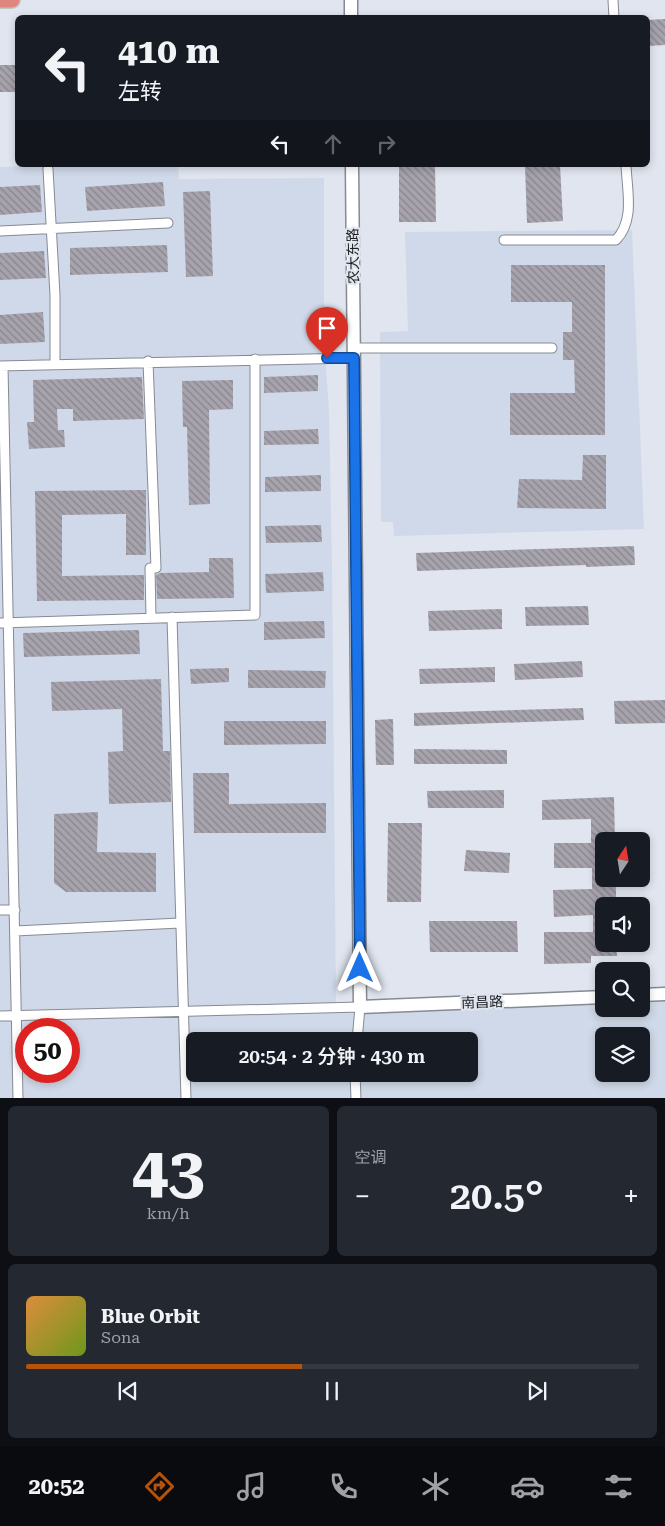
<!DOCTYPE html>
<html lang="zh">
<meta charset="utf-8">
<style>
body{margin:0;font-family:"Roboto Serif","Noto Sans SC",serif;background:#242831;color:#f1f3f6;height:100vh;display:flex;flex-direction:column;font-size:19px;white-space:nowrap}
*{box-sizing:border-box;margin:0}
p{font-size:16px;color:#9ea1a6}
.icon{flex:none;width:28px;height:28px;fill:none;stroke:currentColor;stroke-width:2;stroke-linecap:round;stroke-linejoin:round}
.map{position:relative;height:1098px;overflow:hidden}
.sheet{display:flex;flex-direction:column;gap:8px;padding:8px;background:#0d0f14;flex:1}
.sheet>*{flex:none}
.top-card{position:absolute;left:15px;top:15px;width:635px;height:152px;border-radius:8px;box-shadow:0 2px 8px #0003;background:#171b24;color:#f1f3f6;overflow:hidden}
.needle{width:32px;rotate:12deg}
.tools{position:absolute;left:595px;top:832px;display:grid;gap:10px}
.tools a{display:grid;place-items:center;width:55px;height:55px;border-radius:8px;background:#171b24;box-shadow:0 2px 8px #0003;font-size:25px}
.speed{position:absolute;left:15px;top:1018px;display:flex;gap:10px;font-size:25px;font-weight:700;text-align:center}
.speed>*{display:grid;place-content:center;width:65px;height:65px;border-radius:50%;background:#171b24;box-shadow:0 2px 8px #0003;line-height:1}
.speed .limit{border:8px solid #d22;background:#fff;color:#111}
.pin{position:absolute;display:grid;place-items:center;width:42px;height:42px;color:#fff;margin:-51px -21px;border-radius:50% 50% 50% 0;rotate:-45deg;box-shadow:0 0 5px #0007}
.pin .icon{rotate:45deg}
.me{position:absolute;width:55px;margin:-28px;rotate:0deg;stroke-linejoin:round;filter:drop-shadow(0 0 4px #0008)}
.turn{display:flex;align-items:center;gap:18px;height:105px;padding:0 20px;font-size:22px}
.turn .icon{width:65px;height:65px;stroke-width:2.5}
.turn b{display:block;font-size:35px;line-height:42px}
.lanes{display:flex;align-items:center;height:48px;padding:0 20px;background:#0003;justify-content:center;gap:25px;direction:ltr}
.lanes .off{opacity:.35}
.big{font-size:38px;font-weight:600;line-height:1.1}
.sheet .widget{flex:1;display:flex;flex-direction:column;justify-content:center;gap:8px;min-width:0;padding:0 18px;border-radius:8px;background:#242831}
.sheet .dial{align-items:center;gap:0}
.dial b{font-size:65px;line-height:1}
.song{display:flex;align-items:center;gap:15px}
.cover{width:60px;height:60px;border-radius:8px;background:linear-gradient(135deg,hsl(30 70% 55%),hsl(80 70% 35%))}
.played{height:5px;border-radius:2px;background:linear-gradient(90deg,#b45309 45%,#363941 45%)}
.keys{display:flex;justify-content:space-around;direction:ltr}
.heat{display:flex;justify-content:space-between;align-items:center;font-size:28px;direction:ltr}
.sheet .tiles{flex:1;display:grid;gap:8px;grid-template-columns:1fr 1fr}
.widget:last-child{grid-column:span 2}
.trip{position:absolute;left:186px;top:1032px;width:292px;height:50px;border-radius:8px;background:#171b24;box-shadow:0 2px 8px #0003;font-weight:600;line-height:50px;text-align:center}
.tabs{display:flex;height:80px;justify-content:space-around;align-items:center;background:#090b0e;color:#9ea1a6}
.tabs .icon{width:35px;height:35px}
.tabs .selected{color:#b45309}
.tabs b{font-size:22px;color:#f1f3f6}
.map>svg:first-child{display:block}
.built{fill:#d0d9e9;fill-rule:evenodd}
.building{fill:url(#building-back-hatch)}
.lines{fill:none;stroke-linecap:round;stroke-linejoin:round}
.street-casing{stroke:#858a93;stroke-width:11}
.secondary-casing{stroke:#858a93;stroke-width:15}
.highway-casing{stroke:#c3c4c5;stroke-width:18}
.street{stroke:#fff;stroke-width:9}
.secondary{stroke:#fff;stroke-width:12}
.highway{stroke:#df8681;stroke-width:15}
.route-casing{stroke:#114b97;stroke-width:12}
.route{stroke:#1a73e8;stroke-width:9}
.labels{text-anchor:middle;stroke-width:4.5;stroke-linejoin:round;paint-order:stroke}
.street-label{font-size:14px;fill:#1a1c1f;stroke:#e0e5ef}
</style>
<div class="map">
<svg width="665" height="1099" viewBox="0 0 665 1099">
<defs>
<pattern id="building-back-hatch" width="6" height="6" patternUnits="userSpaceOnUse" patternTransform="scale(1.25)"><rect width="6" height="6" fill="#a7a3ad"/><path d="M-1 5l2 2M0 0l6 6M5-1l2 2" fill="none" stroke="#87848c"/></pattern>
</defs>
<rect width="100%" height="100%" fill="#e0e5ef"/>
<path class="built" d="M 49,165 L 178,165 L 179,179 L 324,178 L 324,337 L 329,412 L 332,567 L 336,1007 L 604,997 L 604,1009 L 641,1009 L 641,995 L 665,994 L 665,1098 L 0,1098 L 0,167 ZM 26,1029 L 69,1029 L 69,1071 L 26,1071 ZM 604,1036 L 641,1036 L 641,1074 L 604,1074 ZM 195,1041 L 470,1041 L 470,1074 L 195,1074 Z
M 632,230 L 644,529 L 394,536 L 393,522 L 381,522 L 380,332 L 408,331 L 405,232 Z"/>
<path class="building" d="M 665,19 L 665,45 L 648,46 L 648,20 Z
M 0,65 L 18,65 L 18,92 L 0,92 Z
M 399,165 L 435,165 L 436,222 L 399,222 Z
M 525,165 L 560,165 L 563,221 L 527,223 Z
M 163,182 L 165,206 L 87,211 L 85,187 Z
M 40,185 L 42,212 L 0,215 L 0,187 Z
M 210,191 L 213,276 L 186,277 L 183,192 Z
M 167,245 L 168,272 L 70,275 L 70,248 Z
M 44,251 L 46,278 L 0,280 L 0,253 Z
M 511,265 L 605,265 L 605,435 L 510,435 L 510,393 L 575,393 L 574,360 L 563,360 L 563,332 L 572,332 L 572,302 L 511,302 Z
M 43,312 L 45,342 L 0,344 L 0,315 Z
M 318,375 L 318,391 L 264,393 L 264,377 Z
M 142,377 L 144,419 L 73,421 L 73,409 L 57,409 L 58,430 L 64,430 L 65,447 L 29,449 L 27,422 L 34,422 L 33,380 Z
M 233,380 L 233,409 L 209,410 L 210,504 L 189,505 L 187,427 L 183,427 L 182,381 Z
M 318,429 L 319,444 L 264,445 L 264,431 Z
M 583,455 L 606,455 L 606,509 L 517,508 L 519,479 L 582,480 Z
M 321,475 L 321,491 L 265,492 L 265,477 Z
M 146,490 L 146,555 L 126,555 L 126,514 L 62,515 L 62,576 L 144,575 L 144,600 L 37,601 L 35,491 Z
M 321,525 L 322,542 L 266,543 L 265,526 Z
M 634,546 L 635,565 L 586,567 L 586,565 L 417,571 L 416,553 Z
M 209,558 L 233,558 L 234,598 L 157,599 L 156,575 L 160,573 L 209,572 Z
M 323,572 L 324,591 L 266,593 L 265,574 Z
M 588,606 L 589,625 L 526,626 L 525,607 Z
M 502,609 L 502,629 L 429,631 L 428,611 Z
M 324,621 L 325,638 L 264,640 L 264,622 Z
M 139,630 L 140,654 L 24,657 L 23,633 Z
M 582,661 L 583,677 L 515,680 L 514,664 Z
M 495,667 L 495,682 L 420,684 L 419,669 Z
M 229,668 L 229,682 L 191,684 L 190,669 Z
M 248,670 L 326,671 L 325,688 L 248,688 Z
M 161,679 L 163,751 L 170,751 L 171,802 L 109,804 L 108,752 L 123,751 L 122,709 L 52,711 L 51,682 Z
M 665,700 L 665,723 L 615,724 L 614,701 Z
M 583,708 L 584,720 L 414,726 L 414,713 Z
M 393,719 L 394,765 L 376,765 L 375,720 Z
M 224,721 L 326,721 L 326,744 L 224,745 Z
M 414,749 L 507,750 L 507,764 L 414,764 Z
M 193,773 L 229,773 L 229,804 L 326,803 L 326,833 L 194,833 Z
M 504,790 L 504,808 L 428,808 L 427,791 Z
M 614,797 L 615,841 L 604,841 L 604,879 L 616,879 L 616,906 L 604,906 L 604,944 L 616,944 L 617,956 L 591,956 L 591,963 L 544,964 L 544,932 L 593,932 L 593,915 L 554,917 L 553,890 L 592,889 L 592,868 L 554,868 L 554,843 L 591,843 L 591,819 L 542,820 L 542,800 Z
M 98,812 L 97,852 L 156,853 L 156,892 L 66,892 L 54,883 L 54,814 Z
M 388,823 L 422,823 L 421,902 L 387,902 Z
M 466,850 L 510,853 L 509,873 L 464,871 Z
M 429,921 L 517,921 L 518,952 L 430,952 Z"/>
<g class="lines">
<g class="street-casing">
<path id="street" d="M 613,0 L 614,18
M 48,169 L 55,295 L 55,363
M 0,231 L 168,223
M 504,240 L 616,240 C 635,220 627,191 626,165
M 354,348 L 552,348
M 148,361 L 156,568 L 150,568 L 151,618
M 0,366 L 354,358
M 3,366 L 18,1099
M 172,617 L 186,1099
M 0,623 L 255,615 L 255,359
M 0,910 L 15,910
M 15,931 L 180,923
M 0,1016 L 360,1007 L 357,1041
M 355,1074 L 356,1099"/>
</g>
<g class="secondary-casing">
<path id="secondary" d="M 351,0 L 351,18
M 352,165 L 360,1007 L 604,997
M 641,995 L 665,994"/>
</g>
<g class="highway-casing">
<path id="highway" d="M 0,0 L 12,0"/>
</g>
<use href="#street" class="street"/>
<use href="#secondary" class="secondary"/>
<use href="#highway" class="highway"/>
</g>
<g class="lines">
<g class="route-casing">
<path id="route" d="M 327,358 L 354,358 L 360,968"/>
</g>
<use href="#route" class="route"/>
</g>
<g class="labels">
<g class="street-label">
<text transform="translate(353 256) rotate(-91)" y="5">农大东路</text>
<text transform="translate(482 1002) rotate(-2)" y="5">南昌路</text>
</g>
</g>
</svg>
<div class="tools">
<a><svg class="needle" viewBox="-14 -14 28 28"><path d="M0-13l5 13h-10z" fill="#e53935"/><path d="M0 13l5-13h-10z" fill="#9ea1a6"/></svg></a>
<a><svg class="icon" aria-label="sound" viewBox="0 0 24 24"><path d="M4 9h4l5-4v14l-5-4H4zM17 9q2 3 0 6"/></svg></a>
<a><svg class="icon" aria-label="search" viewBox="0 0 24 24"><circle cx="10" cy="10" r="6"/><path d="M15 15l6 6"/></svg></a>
<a><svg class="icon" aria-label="layers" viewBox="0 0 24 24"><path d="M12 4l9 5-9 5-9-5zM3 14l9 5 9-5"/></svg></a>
</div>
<div class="speed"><div class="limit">50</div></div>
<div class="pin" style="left:327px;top:358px;background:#d93025"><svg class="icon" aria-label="arrive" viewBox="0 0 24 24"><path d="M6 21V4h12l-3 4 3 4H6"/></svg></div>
<svg class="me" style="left:360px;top:968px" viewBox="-20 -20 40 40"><path d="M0-17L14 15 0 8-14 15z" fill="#1a73e8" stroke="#fff" stroke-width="4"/></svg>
<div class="trip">20:54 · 2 分钟 · 430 m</div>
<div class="top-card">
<div class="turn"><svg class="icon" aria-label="left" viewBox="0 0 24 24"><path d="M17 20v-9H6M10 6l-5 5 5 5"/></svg><div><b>410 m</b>左转</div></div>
<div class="lanes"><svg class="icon" aria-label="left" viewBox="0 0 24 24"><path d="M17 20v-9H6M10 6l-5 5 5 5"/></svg><svg class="icon off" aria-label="ahead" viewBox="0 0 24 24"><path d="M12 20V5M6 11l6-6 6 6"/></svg><svg class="icon off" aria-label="right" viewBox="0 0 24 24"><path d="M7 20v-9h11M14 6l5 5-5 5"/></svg></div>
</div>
</div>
<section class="sheet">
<div class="tiles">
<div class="widget dial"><b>43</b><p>km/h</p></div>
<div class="widget"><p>空调</p>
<div class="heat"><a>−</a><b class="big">20.5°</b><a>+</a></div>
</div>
<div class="widget">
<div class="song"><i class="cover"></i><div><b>Blue Orbit</b><p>Sona</p></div></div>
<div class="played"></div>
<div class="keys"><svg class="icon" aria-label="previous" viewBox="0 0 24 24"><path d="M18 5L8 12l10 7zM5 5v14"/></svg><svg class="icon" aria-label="pause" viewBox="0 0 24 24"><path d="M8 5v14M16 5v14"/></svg><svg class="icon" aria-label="next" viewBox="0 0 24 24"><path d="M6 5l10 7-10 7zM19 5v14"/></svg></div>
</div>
</div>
</section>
<nav class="tabs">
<b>20:52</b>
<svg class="icon selected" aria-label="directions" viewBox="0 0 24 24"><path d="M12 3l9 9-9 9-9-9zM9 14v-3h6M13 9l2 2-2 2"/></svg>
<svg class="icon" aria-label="music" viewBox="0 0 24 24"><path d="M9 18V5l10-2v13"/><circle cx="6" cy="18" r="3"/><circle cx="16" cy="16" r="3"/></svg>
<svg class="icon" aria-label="phone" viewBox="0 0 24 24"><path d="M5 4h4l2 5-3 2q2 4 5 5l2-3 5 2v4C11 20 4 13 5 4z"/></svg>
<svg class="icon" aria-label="climate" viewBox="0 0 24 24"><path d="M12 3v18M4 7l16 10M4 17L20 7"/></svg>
<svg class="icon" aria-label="car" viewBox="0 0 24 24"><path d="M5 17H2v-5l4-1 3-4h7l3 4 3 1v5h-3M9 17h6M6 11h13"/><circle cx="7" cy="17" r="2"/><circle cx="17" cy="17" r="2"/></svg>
<svg class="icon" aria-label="filters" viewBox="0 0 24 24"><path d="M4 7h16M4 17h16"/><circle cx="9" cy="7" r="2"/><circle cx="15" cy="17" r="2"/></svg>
</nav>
